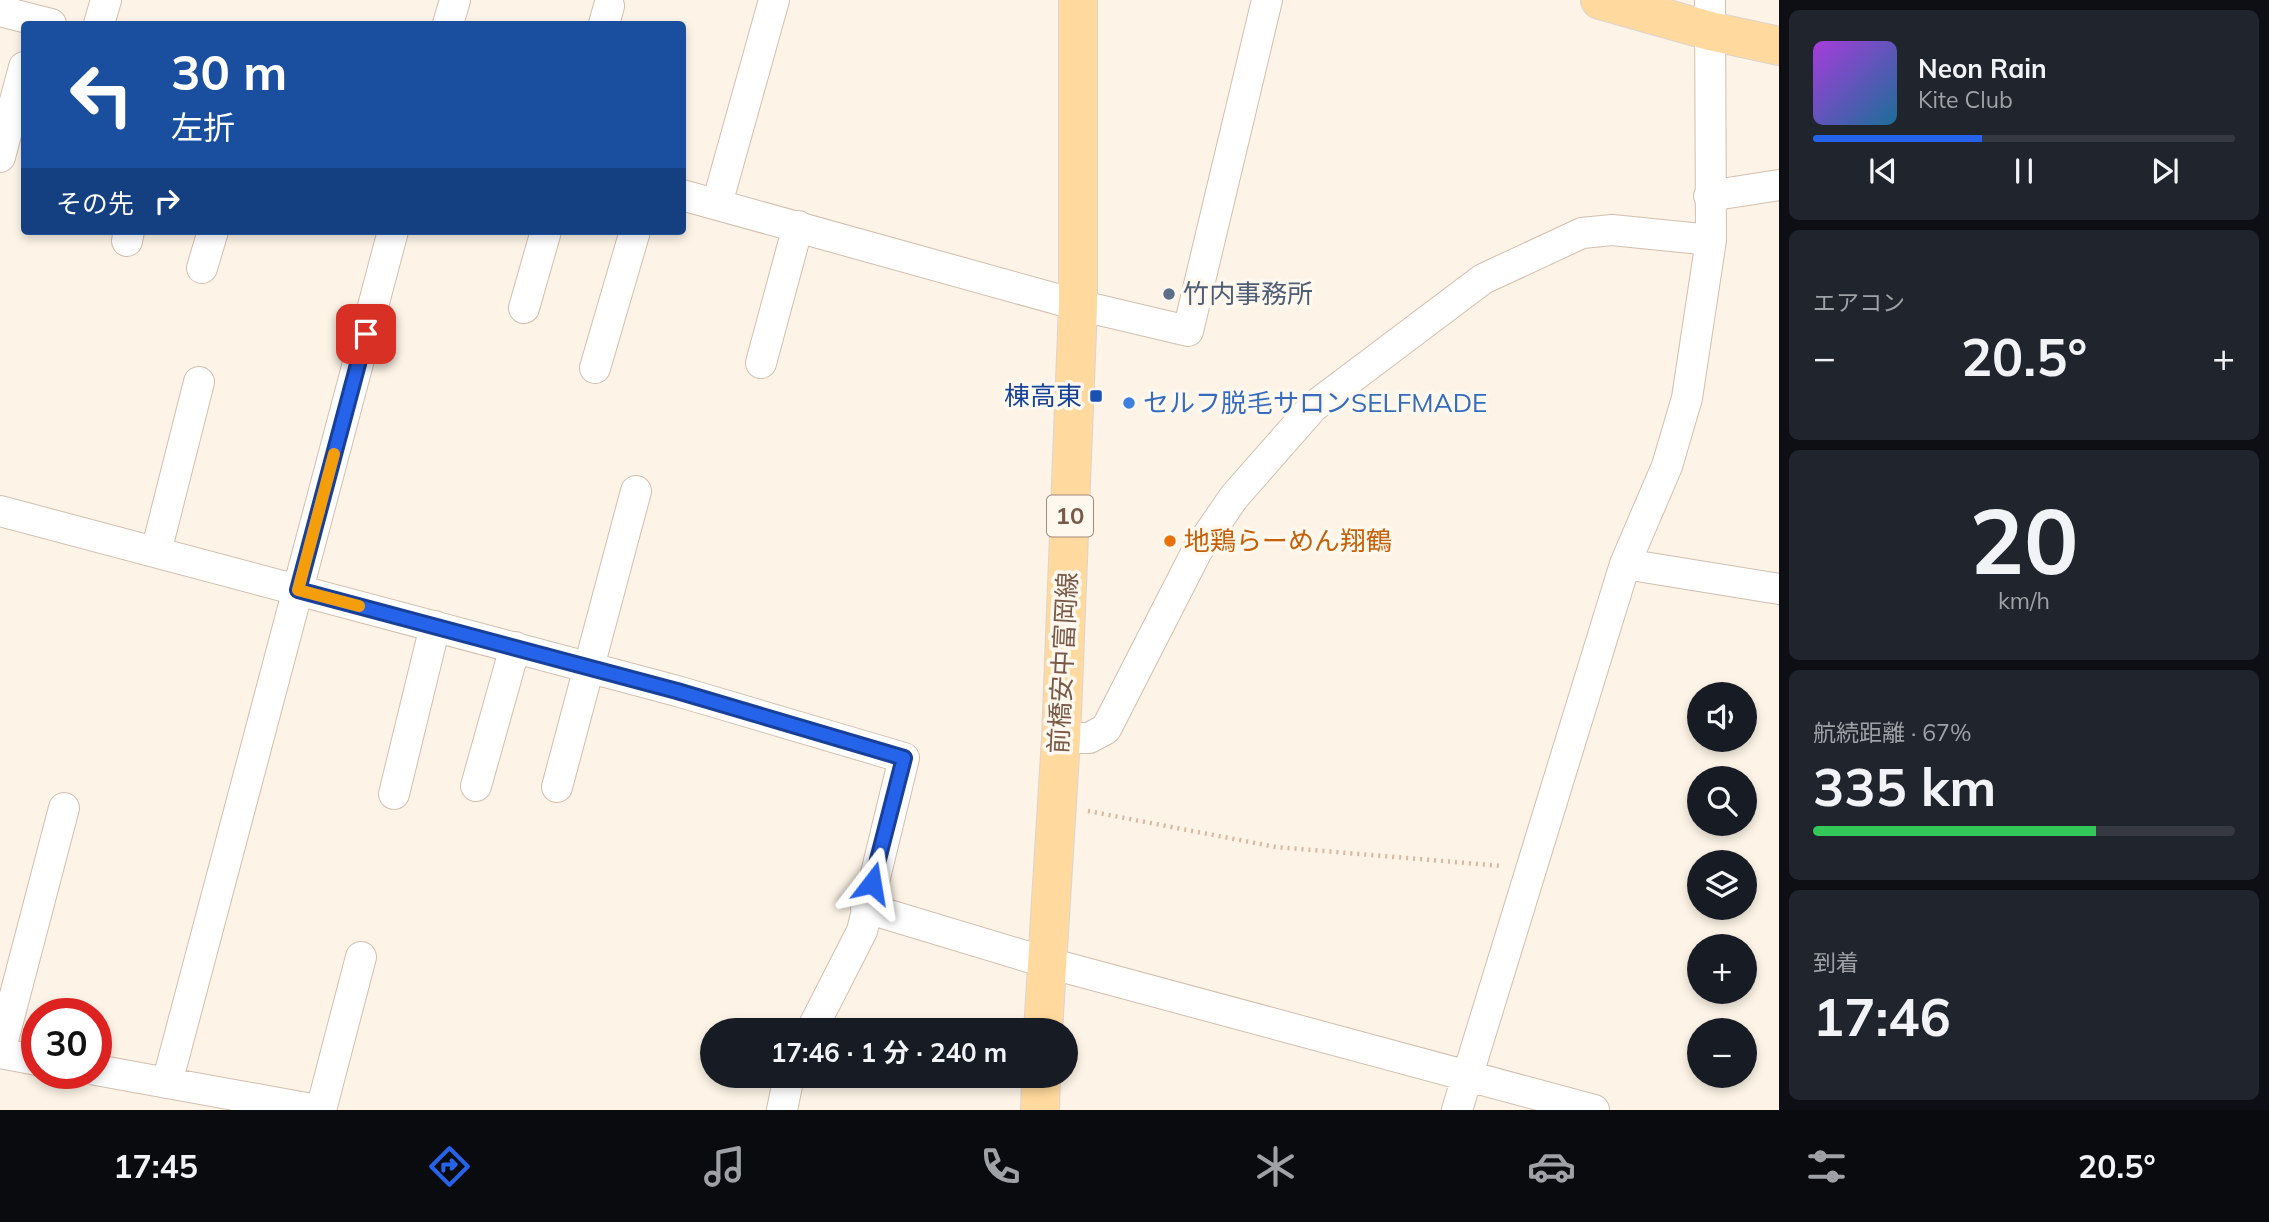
<!DOCTYPE html>
<html lang="ja">
<meta charset="utf-8">
<style>
body{margin:0;font-family:Mulish,"Noto Sans JP",sans-serif;background:#20242c;color:#f1f3f6;height:100vh;display:flex;flex-direction:column;font-size:26px;white-space:nowrap}
*{box-sizing:border-box;margin:0}
p{font-size:23px;color:#9ea1a6}
.icon{flex:none;width:38px;height:38px;fill:none;stroke:currentColor;stroke-width:2;stroke-linecap:round;stroke-linejoin:round}
.map{position:relative;flex:1;overflow:hidden}
.drawer{display:flex;flex-direction:column;gap:10px;padding:10px;background:#0d0f14;width:490px}
.drawer>*{flex:none}
.guide{position:absolute;left:21px;top:21px;width:665px;height:214px;border-radius:7px;box-shadow:0 4px 10px #0003;background:#1a4fa0;color:#fff;overflow:hidden}
.tools{position:absolute;left:1687px;top:682px;display:grid;gap:14px}
.tools a{display:grid;place-items:center;width:70px;height:70px;border-radius:50%;background:#171b24;box-shadow:0 4px 10px #0003;font-size:35px}
.speed{position:absolute;left:21px;top:998px;display:flex;gap:14px;font-size:35px;font-weight:700;text-align:center}
.speed>*{display:grid;place-content:center;width:91px;height:91px;border-radius:50%;background:#171b24;box-shadow:0 4px 10px #0003;line-height:1}
.speed .limit{border:10px solid #d22;background:#fff;color:#111}
.pin{position:absolute;display:grid;place-items:center;width:60px;height:60px;color:#fff;margin:-30px;border-radius:14px;box-shadow:0 4px 10px #0006}
.me{position:absolute;width:77px;margin:-38px;rotate:14deg;stroke-linejoin:round;filter:drop-shadow(0 0 5px #0008)}
.turn{display:flex;align-items:center;gap:24px;height:147px;padding:0 35px;font-size:32px}
.turn .icon{width:91px;height:91px;stroke-width:2.5}
.turn b{display:block;font-size:49px;line-height:60px}
.then{display:flex;align-items:center;height:66px;padding:0 35px;background:#0003;gap:14px;font-size:26px}
.big{font-size:52px;font-weight:700;line-height:1.1}
.drawer .tile{flex:1;display:flex;flex-direction:column;justify-content:center;gap:10px;min-width:0;padding:0 24px;border-radius:10px;background:#20242c}
.drawer .dial{align-items:center;gap:0}
.dial b{font-size:91px;line-height:1}
.song{display:flex;align-items:center;gap:21px}
.cover{width:84px;height:84px;border-radius:10px;background:linear-gradient(135deg,hsl(280 70% 55%),hsl(200 70% 35%))}
.played{height:7px;border-radius:4px;background:linear-gradient(90deg,#2563eb 40%,#363941 40%)}
.keys{display:flex;justify-content:space-around;direction:ltr}
.heat{display:flex;justify-content:space-between;align-items:center;font-size:38px;direction:ltr}
.charge{height:10px;border-radius:5px;background:linear-gradient(90deg,#34c759 67%,#363941 0)}
.trip{position:absolute;left:700px;top:1018px;width:378px;height:70px;border-radius:35px;background:#171b24;box-shadow:0 4px 10px #0003;font-weight:700;line-height:70px;text-align:center}
.tabs{display:flex;height:112px;justify-content:space-around;align-items:center;background:#090b0e;color:#9ea1a6}
.tabs .icon{width:49px;height:49px}
.tabs .active{color:#2563eb}
.tabs b{font-size:32px;color:#f1f3f6}
main{display:flex;flex:1;min-height:0}
.map>svg:first-child{display:block}
.lines{fill:none;stroke-linecap:round;stroke-linejoin:round}
.minor-casing{stroke:#d3beae;stroke-width:32}
.major-casing{stroke:#dcd4d0;stroke-width:40}
.path{stroke:#dab5a0;stroke-width:4.5;stroke-dasharray:2 5;stroke-linecap:butt}
.minor{stroke:#fff;stroke-width:30}
.major{stroke:#ffd99d;stroke-width:38}
.route-casing{stroke:#184099;stroke-width:18}
.route{stroke:#2563eb;stroke-width:12}
.slow{stroke:#f59e0b;stroke-width:12}
.service-dot{fill:#5c6f8a;stroke:#fff8ef;stroke-width:2.5}
.transit-dot{fill:#1a4fb4;stroke:#fff8ef;stroke-width:2.5}
.shop-dot{fill:#3f7fe0;stroke:#fff8ef;stroke-width:2.5}
.food-dot{fill:#e8710a;stroke:#fff8ef;stroke-width:2.5}
.labels{text-anchor:middle;stroke-width:7;stroke-linejoin:round;paint-order:stroke}
.shield{fill:#fff8ef;stroke:#a1897b;stroke-width:2}
.shield-label{font-size:24px;font-weight:bold;fill:#795a49}
.service-label{font-size:26px;fill:#4e5e75;stroke:#fff8ef;text-anchor:start}
.transit-label{font-size:26px;fill:#164399;stroke:#fff8ef;text-anchor:end}
.shop-label{font-size:26px;fill:#366cbe;stroke:#fff8ef;text-anchor:start}
.food-label{font-size:26px;fill:#c56008;stroke:#fff8ef;text-anchor:start}
.street-label{font-size:26px;fill:#795a49;stroke:#fff8ef}
</style>
<main>
<div class="map">
<svg width="1779" height="1110" viewBox="0 0 1779 1110">
<rect width="100%" height="100%" fill="#fdf4e7"/>
<g class="lines">
<g class="minor-casing">
<path id="minor" d="M 0,11 L 51,24
M 99,24 L 106,0
M 448,24 L 455,0
M 604,24 L 609,6
M 0,157 L 24,67
M 682,195 L 1078,305 L 1188,331 L 1267,0
M 1709,196 L 1779,185
M 717,204 L 774,0
M 127,241 L 129,231
M 202,268 L 213,231
M 524,308 L 546,231
M 761,363 L 798,226
M 595,368 L 635,231
M 0,511 L 677,691 L 904,758 L 862,931 L 811,1031
M 156,552 L 199,382
M 1625,564 L 1779,589
M 1061,738 L 1089,738 L 1106,729 L 1197,551 L 1234,497 L 1313,407 L 1483,279 L 1582,233 L 1612,230 L 1711,240
M 476,786 L 515,647
M 557,787 L 636,491
M 394,794 L 435,626
M 866,908 L 1045,962 L 1594,1110
M 0,1052 L 64,808
M 0,1053 L 37,1060
M 96,1070 L 317,1110
M 167,1083 L 393,231
M 321,1110 L 361,957
M 782,1110 L 789,1076
M 1457,1110 L 1625,564 L 1667,466 L 1687,398 L 1711,240 L 1710,0"/>
</g>
<g class="major-casing">
<path id="major" d="M 1600,0 L 1710,31 L 1779,46
M 1043,1031 L 1061,738 L 1078,305 L 1078,0
M 1040,1110 L 1041,1076"/>
</g>
<path class="path" d="M 1088,811 L 1276,847 L 1502,866"/>
<use href="#minor" class="minor"/>
<use href="#major" class="major"/>
</g>
<g class="lines">
<g class="route-casing">
<path id="route" d="M 366,334 L 298,590 L 677,691 L 904,758 L 872,883"/>
</g>
<use href="#route" class="route"/>
<path class="slow" d="M 334,454 L 298,590 L 359,606"/>
</g>
<circle class="service-dot" cx="1169" cy="294" r="7"/>
<rect class="transit-dot" x="1089" y="389" width="14" height="14" rx="3.5"/>
<circle class="shop-dot" cx="1129" cy="403" r="7"/>
<circle class="food-dot" cx="1170" cy="541" r="7"/>
<g class="labels">
<rect class="shield" x="1047" y="495.5" width="46" height="41" rx="5"/>
<g class="shield-label">
<text x="1070" y="524">10</text>
</g>
<g class="service-label">
<text x="1183" y="303">竹内事務所</text>
</g>
<g class="transit-label">
<text x="1082" y="405">棟高東</text>
</g>
<g class="shop-label">
<text x="1143" y="412">セルフ脱毛サロンSELFMADE</text>
</g>
<g class="food-label">
<text x="1184" y="550">地鶏らーめん翔鶴</text>
</g>
<g class="street-label">
<text transform="translate(1063 663) rotate(-87)" y="9">前橋安中富岡線</text>
</g>
</g>
</svg>
<div class="tools">
<a><svg class="icon" aria-label="sound" viewBox="0 0 24 24"><path d="M4 9h4l5-4v14l-5-4H4zM17 9q2 3 0 6"/></svg></a>
<a><svg class="icon" aria-label="search" viewBox="0 0 24 24"><circle cx="10" cy="10" r="6"/><path d="M15 15l6 6"/></svg></a>
<a><svg class="icon" aria-label="layers" viewBox="0 0 24 24"><path d="M12 4l9 5-9 5-9-5zM3 14l9 5 9-5"/></svg></a>
<a>+</a>
<a>−</a>
</div>
<div class="speed"><div class="limit">30</div></div>
<div class="pin" style="left:366px;top:334px;background:#d93025"><svg class="icon" aria-label="arrive" viewBox="0 0 24 24"><path d="M6 21V4h12l-3 4 3 4H6"/></svg></div>
<svg class="me" style="left:872px;top:883px" viewBox="-20 -20 40 40"><path d="M0-17L14 15 0 8-14 15z" fill="#2563eb" stroke="#fff" stroke-width="4"/></svg>
<div class="trip">17:46 · 1 分 · 240 m</div>
<div class="guide">
<div class="turn"><svg class="icon" aria-label="left" viewBox="0 0 24 24"><path d="M17 20v-9H6M10 6l-5 5 5 5"/></svg><div><b>30 m</b>左折</div></div>
<div class="then">その先<svg class="icon" aria-label="right" viewBox="0 0 24 24"><path d="M7 20v-9h11M14 6l5 5-5 5"/></svg></div>
</div>
</div>
<section class="drawer">
<div class="tile">
<div class="song"><i class="cover"></i><div><b>Neon Rain</b><p>Kite Club</p></div></div>
<div class="played"></div>
<div class="keys"><svg class="icon" aria-label="previous" viewBox="0 0 24 24"><path d="M18 5L8 12l10 7zM5 5v14"/></svg><svg class="icon" aria-label="pause" viewBox="0 0 24 24"><path d="M8 5v14M16 5v14"/></svg><svg class="icon" aria-label="next" viewBox="0 0 24 24"><path d="M6 5l10 7-10 7zM19 5v14"/></svg></div>
</div>
<div class="tile"><p>エアコン</p>
<div class="heat"><a>−</a><b class="big">20.5°</b><a>+</a></div>
</div>
<div class="tile dial"><b>20</b><p>km/h</p></div>
<div class="tile"><p>航続距離 · 67%</p><b class="big">335 km</b><div class="charge"></div></div>
<div class="tile"><p>到着</p><b class="big">17:46</b></div>
</section>
</main>
<nav class="tabs">
<b>17:45</b>
<svg class="icon active" aria-label="directions" viewBox="0 0 24 24"><path d="M12 3l9 9-9 9-9-9zM9 14v-3h6M13 9l2 2-2 2"/></svg>
<svg class="icon" aria-label="music" viewBox="0 0 24 24"><path d="M9 18V5l10-2v13"/><circle cx="6" cy="18" r="3"/><circle cx="16" cy="16" r="3"/></svg>
<svg class="icon" aria-label="phone" viewBox="0 0 24 24"><path d="M5 4h4l2 5-3 2q2 4 5 5l2-3 5 2v4C11 20 4 13 5 4z"/></svg>
<svg class="icon" aria-label="climate" viewBox="0 0 24 24"><path d="M12 3v18M4 7l16 10M4 17L20 7"/></svg>
<svg class="icon" aria-label="car" viewBox="0 0 24 24"><path d="M5 17H2v-5l4-1 3-4h7l3 4 3 1v5h-3M9 17h6M6 11h13"/><circle cx="7" cy="17" r="2"/><circle cx="17" cy="17" r="2"/></svg>
<svg class="icon" aria-label="filters" viewBox="0 0 24 24"><path d="M4 7h16M4 17h16"/><circle cx="9" cy="7" r="2"/><circle cx="15" cy="17" r="2"/></svg>
<b>20.5°</b>
</nav>
